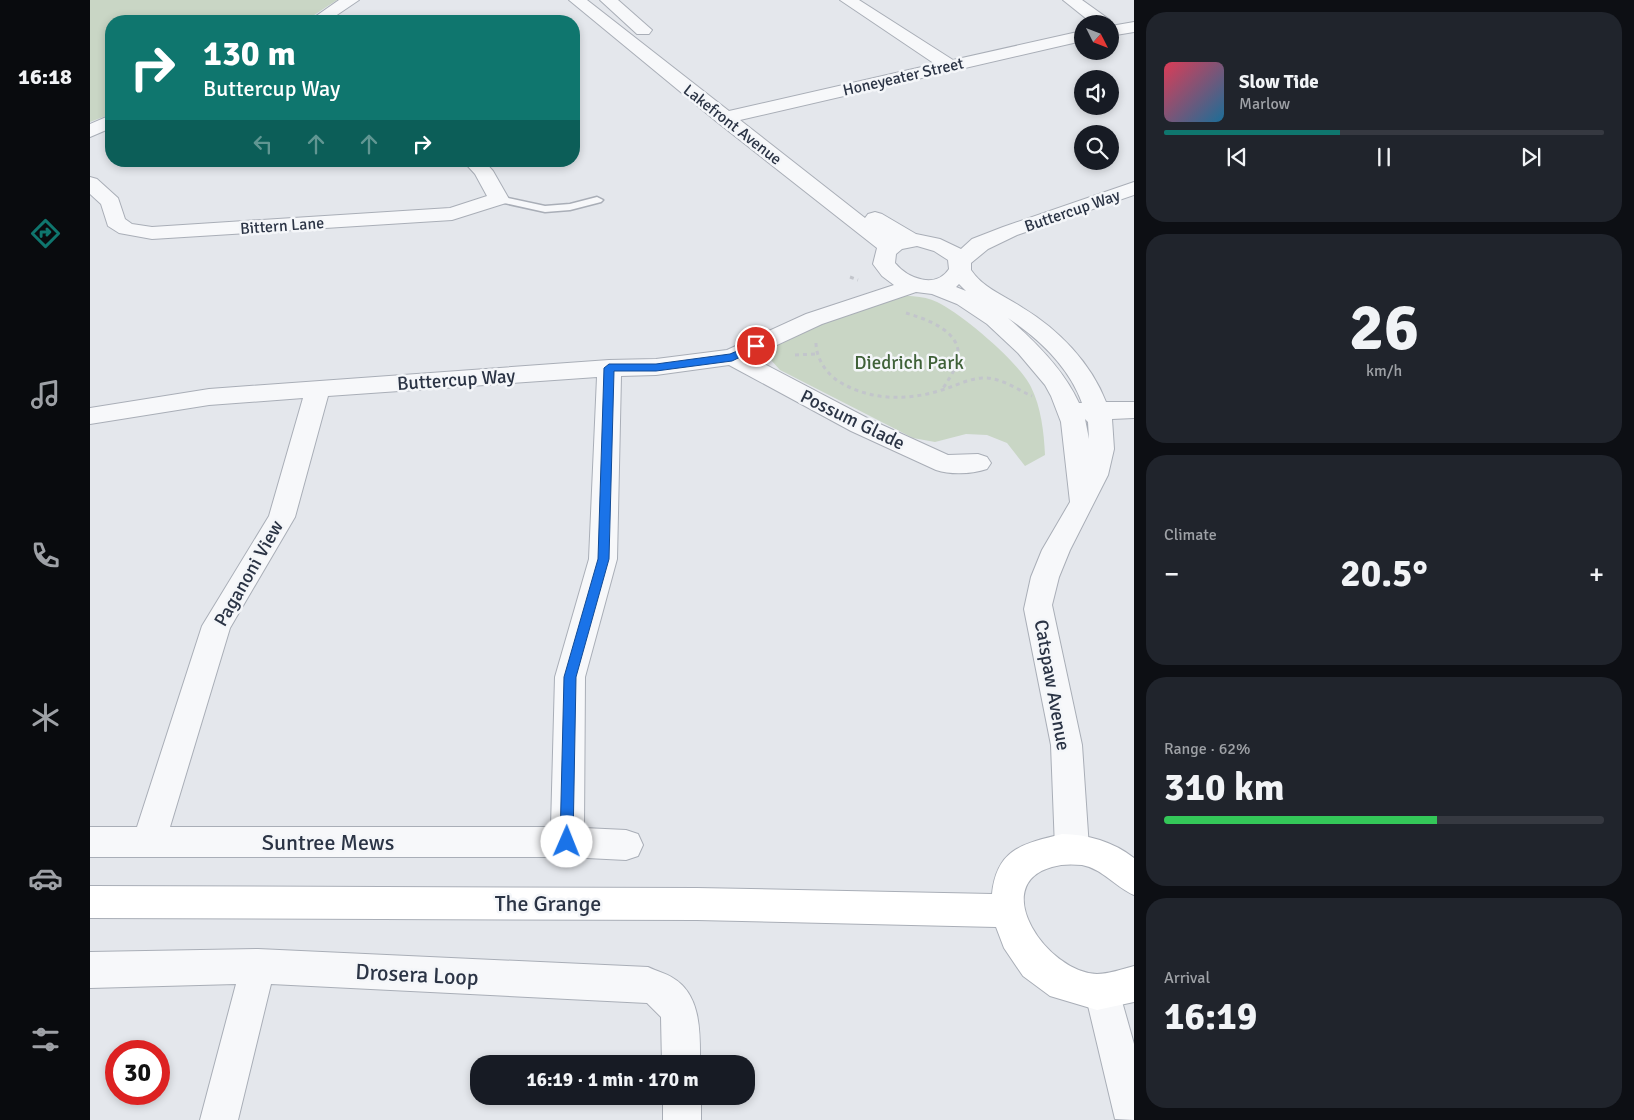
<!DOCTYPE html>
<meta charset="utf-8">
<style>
body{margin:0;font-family:Signika,sans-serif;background:#20242c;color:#f1f3f6;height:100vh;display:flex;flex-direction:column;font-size:19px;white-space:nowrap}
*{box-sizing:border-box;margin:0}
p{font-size:16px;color:#9ea1a6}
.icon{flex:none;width:28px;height:28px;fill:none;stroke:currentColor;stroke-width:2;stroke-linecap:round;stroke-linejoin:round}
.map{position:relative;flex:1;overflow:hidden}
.side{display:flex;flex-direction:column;gap:12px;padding:12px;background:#0d0f14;width:500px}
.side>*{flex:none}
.hud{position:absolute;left:15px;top:15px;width:475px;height:152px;border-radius:20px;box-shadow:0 2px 8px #0003;background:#0f766e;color:#fff;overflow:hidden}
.needle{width:32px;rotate:132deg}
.tools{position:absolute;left:984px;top:15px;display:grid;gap:10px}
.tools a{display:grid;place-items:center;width:45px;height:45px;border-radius:50%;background:#171b24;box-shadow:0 2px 8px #0003;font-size:25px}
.speed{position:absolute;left:15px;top:1040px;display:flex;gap:10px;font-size:25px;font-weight:700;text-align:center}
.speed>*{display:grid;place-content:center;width:65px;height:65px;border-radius:50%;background:#171b24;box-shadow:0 2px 8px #0003;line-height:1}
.speed .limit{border:8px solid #d22;background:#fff;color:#111}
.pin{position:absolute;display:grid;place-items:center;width:42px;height:42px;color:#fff;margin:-21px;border:2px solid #fff;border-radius:50%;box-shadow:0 1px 5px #0007}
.me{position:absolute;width:55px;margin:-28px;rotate:1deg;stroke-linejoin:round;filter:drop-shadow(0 0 4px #0008)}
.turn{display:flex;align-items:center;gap:18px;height:105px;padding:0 15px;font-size:22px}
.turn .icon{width:65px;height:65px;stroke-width:2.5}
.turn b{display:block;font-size:35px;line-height:42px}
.lanes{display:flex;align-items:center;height:48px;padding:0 15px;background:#0003;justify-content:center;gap:25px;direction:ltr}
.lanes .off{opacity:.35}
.big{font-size:38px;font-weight:700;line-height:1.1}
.side .tile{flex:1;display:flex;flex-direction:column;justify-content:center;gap:8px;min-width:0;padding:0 18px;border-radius:20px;background:#20242c}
.side .dial{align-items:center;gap:0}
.dial b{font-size:65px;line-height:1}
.song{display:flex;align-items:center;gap:15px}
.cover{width:60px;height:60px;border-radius:8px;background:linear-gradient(135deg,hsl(350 70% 55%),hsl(200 70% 35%))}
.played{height:5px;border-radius:2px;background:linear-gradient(90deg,#0f766e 40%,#363941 40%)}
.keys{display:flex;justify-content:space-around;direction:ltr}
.heat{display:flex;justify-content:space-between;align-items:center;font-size:28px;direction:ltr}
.charge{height:8px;border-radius:4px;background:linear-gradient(90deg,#34c759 62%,#363941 0)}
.trip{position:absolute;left:380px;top:1055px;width:285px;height:50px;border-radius:20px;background:#171b24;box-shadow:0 2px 8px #0003;font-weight:700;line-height:50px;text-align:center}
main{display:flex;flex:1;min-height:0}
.menu{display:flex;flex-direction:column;width:90px;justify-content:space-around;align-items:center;background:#090b0e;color:#9ea1a6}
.menu .icon{width:35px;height:35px}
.menu .on{color:#0f766e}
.menu b{font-size:22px;color:#f1f3f6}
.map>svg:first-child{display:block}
.green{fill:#c9d6c5}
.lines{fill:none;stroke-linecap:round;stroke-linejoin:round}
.lane-casing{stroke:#a9aeb7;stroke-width:3}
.street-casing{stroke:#a9aeb7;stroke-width:2}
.secondary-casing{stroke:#a9aeb7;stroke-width:2}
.path{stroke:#c2c5cb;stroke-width:3;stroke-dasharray:4 4;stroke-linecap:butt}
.lane{fill:#f7f8fa;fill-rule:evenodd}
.street{fill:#f7f8fa;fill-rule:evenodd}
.secondary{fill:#fff;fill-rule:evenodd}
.route{fill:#1a73e8;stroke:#114b97}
.labels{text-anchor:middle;stroke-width:5;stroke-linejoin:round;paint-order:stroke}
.far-street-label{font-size:16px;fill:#2b3445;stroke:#f4f6f9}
.park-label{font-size:19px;fill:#3f6138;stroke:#f4f6f9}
.street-label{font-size:19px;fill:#2b3445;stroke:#f4f6f9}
.near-street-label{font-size:22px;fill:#2b3445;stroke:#f4f6f9}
</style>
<main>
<nav class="menu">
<b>16:18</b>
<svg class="icon on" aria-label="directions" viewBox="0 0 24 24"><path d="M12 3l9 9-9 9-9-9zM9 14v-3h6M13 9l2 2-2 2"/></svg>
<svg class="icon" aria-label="music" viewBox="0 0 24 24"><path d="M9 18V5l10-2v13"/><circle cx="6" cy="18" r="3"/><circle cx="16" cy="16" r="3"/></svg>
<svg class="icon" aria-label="phone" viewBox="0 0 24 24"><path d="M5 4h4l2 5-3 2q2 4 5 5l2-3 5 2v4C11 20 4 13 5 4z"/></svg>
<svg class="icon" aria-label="climate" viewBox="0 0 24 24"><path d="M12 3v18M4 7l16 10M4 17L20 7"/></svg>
<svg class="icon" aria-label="car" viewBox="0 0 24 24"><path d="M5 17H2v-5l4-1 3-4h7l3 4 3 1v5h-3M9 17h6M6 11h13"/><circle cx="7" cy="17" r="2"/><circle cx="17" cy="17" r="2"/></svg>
<svg class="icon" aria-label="filters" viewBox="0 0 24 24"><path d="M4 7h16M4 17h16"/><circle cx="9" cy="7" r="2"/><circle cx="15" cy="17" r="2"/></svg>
</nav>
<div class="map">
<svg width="1044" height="1120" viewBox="0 0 1044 1120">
<rect width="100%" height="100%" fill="#e4e7ec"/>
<path class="green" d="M 0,0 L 247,0 L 215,21 L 21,21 L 21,114 L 0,122 Z
M 798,295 C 814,296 833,295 847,302 C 872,314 930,363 941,387 C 951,407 954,432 955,455 L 935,466 L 917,443 L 897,435 L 876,434 L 845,442 L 823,438 L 690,370 L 681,360 L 681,350 L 695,332 Z"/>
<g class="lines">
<g class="lane-casing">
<path id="lane" d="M 409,196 L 455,206 L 480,204 L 507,197 L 513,200 L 511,202 L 480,210 L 455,212 L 405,201 L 405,197 Z"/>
</g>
<g class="street-casing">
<path id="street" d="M 249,0 L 269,0 L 238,21 L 219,21 Z
M 479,0 L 497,0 L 639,111 L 845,64 L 750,0 L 769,0 L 863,60 L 992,31 L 992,41 L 650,120 L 775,218 L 778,214 L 785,212 L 792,214 L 826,234 L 850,239 L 871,249 L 882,239 L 913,227 L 1044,182 L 1044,195 L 927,235 L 898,249 L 881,263 L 881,270 C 893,288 915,296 933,308 C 968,329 1001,363 1016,402 L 1044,402 L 1044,418 L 1022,419 L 1024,449 L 1018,475 L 980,550 L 969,577 L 962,605 L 992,745 L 999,848 L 994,859 L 982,863 L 970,859 L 965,848 L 961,745 L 934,609 L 941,577 L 952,550 L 980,502 L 971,422 L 961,396 L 955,385 L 928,353 L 897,324 L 867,304 L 842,294 L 826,292 L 732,324 L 661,357 L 779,419 L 858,455 L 888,454 L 897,457 L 901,463 L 897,469 C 882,474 861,475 846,470 L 761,431 L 639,365 L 566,375 L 531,376 L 527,559 L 495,677 L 494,828 L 536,830 L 548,834 L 553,845 L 548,856 L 536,860 L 477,857 L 0,857 L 0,827 L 47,827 L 112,626 L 179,516 L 213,398 L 119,405 L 0,424 L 0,408 L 119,389 L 519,360 L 566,359 L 637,350 L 716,314 L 804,285 L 792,276 L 783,264 L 787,248 L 627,122 ZM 827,246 L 844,251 L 858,260 L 859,269 C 846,289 818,279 805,263 L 806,254 L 812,249 ZM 869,284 L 876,291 L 866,287 ZM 918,318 C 949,339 979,367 992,403 L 989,403 C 974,370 946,342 918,318 ZM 507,377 L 499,559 L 465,677 L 461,827 L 80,827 L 140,628 L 205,517 L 238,396 ZM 995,419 L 998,422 L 999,439 Z
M 510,0 L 528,0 L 562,30 L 559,34 L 547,34 Z
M 973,0 L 992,0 L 1020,20 L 1021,26 L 1044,22 L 1044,32 L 1020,36 L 1020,24 L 1003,24 Z
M 21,115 L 21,128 L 0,137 L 0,124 Z
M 373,161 L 394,161 L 403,171 L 419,199 L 416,203 L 362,220 L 62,239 L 29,233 L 18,226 L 11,204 L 0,194 L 0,177 L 7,179 L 28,198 L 35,219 L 42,224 L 62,227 L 360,208 L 397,196 L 385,174 Z
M 168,949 L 558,967 C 566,971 576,973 583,978 C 612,995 610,1035 610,1064 L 572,1064 L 571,1017 L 557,1003 L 181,984 L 148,1120 L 110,1120 L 146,984 L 0,988 L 0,952 Z
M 1013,975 L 1026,980 L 1044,1044 L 1044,1120 L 1025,1119 L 995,993 L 1000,980 Z
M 573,1096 L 611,1096 L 611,1120 L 573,1120 Z"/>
</g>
<g class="secondary-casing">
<path id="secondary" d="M 972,834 C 997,834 1024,842 1044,858 L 1044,895 C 1025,887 1013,869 992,865 C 981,864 972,864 962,867 C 897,885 958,973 1007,974 C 1018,974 1033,969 1044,966 L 1044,1002 L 1007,1010 L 960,996 L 933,976 L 914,948 L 906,927 L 607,920 L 0,918 L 0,886 L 607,888 L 902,894 C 907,848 933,844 972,834 Z"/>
</g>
<path class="path" d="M 760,277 L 768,280
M 816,313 C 836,319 872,331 868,358 C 866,370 858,380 852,390
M 726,343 C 726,358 736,373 748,381 C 780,401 817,401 852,390 C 865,386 878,379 892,378 C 910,377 926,389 942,396
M 705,355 L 726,354"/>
<use href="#lane" class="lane"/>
<use href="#street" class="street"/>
<use href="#secondary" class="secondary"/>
</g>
<path class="route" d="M 666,343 L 670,346 L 669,348 L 642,361 L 566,371 L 524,371 L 519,559 L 486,677 L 483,842 L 481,846 L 477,848 L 472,846 L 470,842 L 474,677 L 508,559 L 514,368 L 519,364 L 566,364 L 640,354 Z"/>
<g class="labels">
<g class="far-street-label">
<text transform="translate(813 76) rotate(-13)" y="6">Honeyeater Street</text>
<text transform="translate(643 124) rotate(38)" y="6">Lakefront Avenue</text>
<text transform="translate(982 210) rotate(-19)" y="6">Buttercup Way</text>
<text transform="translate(192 225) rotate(-4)" y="6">Bittern Lane</text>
</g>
<g class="park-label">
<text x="819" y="369">Diedrich Park</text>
</g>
<g class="street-label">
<text transform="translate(366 379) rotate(-4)" y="7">Buttercup Way</text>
<text transform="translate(763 419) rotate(26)" y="7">Possum Glade</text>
<text transform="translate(158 573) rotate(-60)" y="7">Paganoni View</text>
<text transform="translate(963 685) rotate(80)" y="7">Catspaw Avenue</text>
</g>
<g class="near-street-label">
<text x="238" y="850">Suntree Mews</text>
<text x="458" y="911">The Grange</text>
<text transform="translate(327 974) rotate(3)" y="8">Drosera Loop</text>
</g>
</g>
</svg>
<div class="tools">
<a><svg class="needle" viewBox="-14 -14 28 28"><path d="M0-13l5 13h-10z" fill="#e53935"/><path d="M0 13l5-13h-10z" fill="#9ea1a6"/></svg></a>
<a><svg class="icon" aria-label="sound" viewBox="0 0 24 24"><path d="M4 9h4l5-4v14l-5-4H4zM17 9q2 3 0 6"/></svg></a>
<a><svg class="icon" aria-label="search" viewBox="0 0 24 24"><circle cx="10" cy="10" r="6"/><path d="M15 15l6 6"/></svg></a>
</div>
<div class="speed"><div class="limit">30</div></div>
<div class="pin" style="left:666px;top:346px;background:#d93025"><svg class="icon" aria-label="arrive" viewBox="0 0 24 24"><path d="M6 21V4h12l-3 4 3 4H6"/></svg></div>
<svg class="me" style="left:477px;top:842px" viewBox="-20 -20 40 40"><circle r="19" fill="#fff"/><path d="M0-13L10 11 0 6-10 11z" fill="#1a73e8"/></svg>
<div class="trip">16:19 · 1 min · 170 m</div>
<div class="hud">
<div class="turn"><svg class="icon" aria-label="right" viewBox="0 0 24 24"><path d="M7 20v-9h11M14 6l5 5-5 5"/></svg><div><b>130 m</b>Buttercup Way</div></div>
<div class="lanes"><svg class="icon off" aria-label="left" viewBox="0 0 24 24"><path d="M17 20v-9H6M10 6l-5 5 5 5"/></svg><svg class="icon off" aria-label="ahead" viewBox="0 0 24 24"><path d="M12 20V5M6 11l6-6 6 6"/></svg><svg class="icon off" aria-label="ahead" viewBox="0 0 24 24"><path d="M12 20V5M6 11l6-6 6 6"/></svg><svg class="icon" aria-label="right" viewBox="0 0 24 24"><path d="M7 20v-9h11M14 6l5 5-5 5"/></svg></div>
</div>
</div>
<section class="side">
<div class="tile">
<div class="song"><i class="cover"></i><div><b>Slow Tide</b><p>Marlow</p></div></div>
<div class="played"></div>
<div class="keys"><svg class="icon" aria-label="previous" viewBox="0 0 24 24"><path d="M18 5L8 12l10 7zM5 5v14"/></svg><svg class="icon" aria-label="pause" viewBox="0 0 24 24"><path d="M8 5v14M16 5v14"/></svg><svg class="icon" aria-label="next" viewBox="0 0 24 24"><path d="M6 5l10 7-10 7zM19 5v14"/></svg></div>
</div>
<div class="tile dial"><b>26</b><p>km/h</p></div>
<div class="tile"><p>Climate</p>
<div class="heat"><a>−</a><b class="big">20.5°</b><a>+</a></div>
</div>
<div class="tile"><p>Range · 62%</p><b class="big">310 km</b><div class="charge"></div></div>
<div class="tile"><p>Arrival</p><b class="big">16:19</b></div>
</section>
</main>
